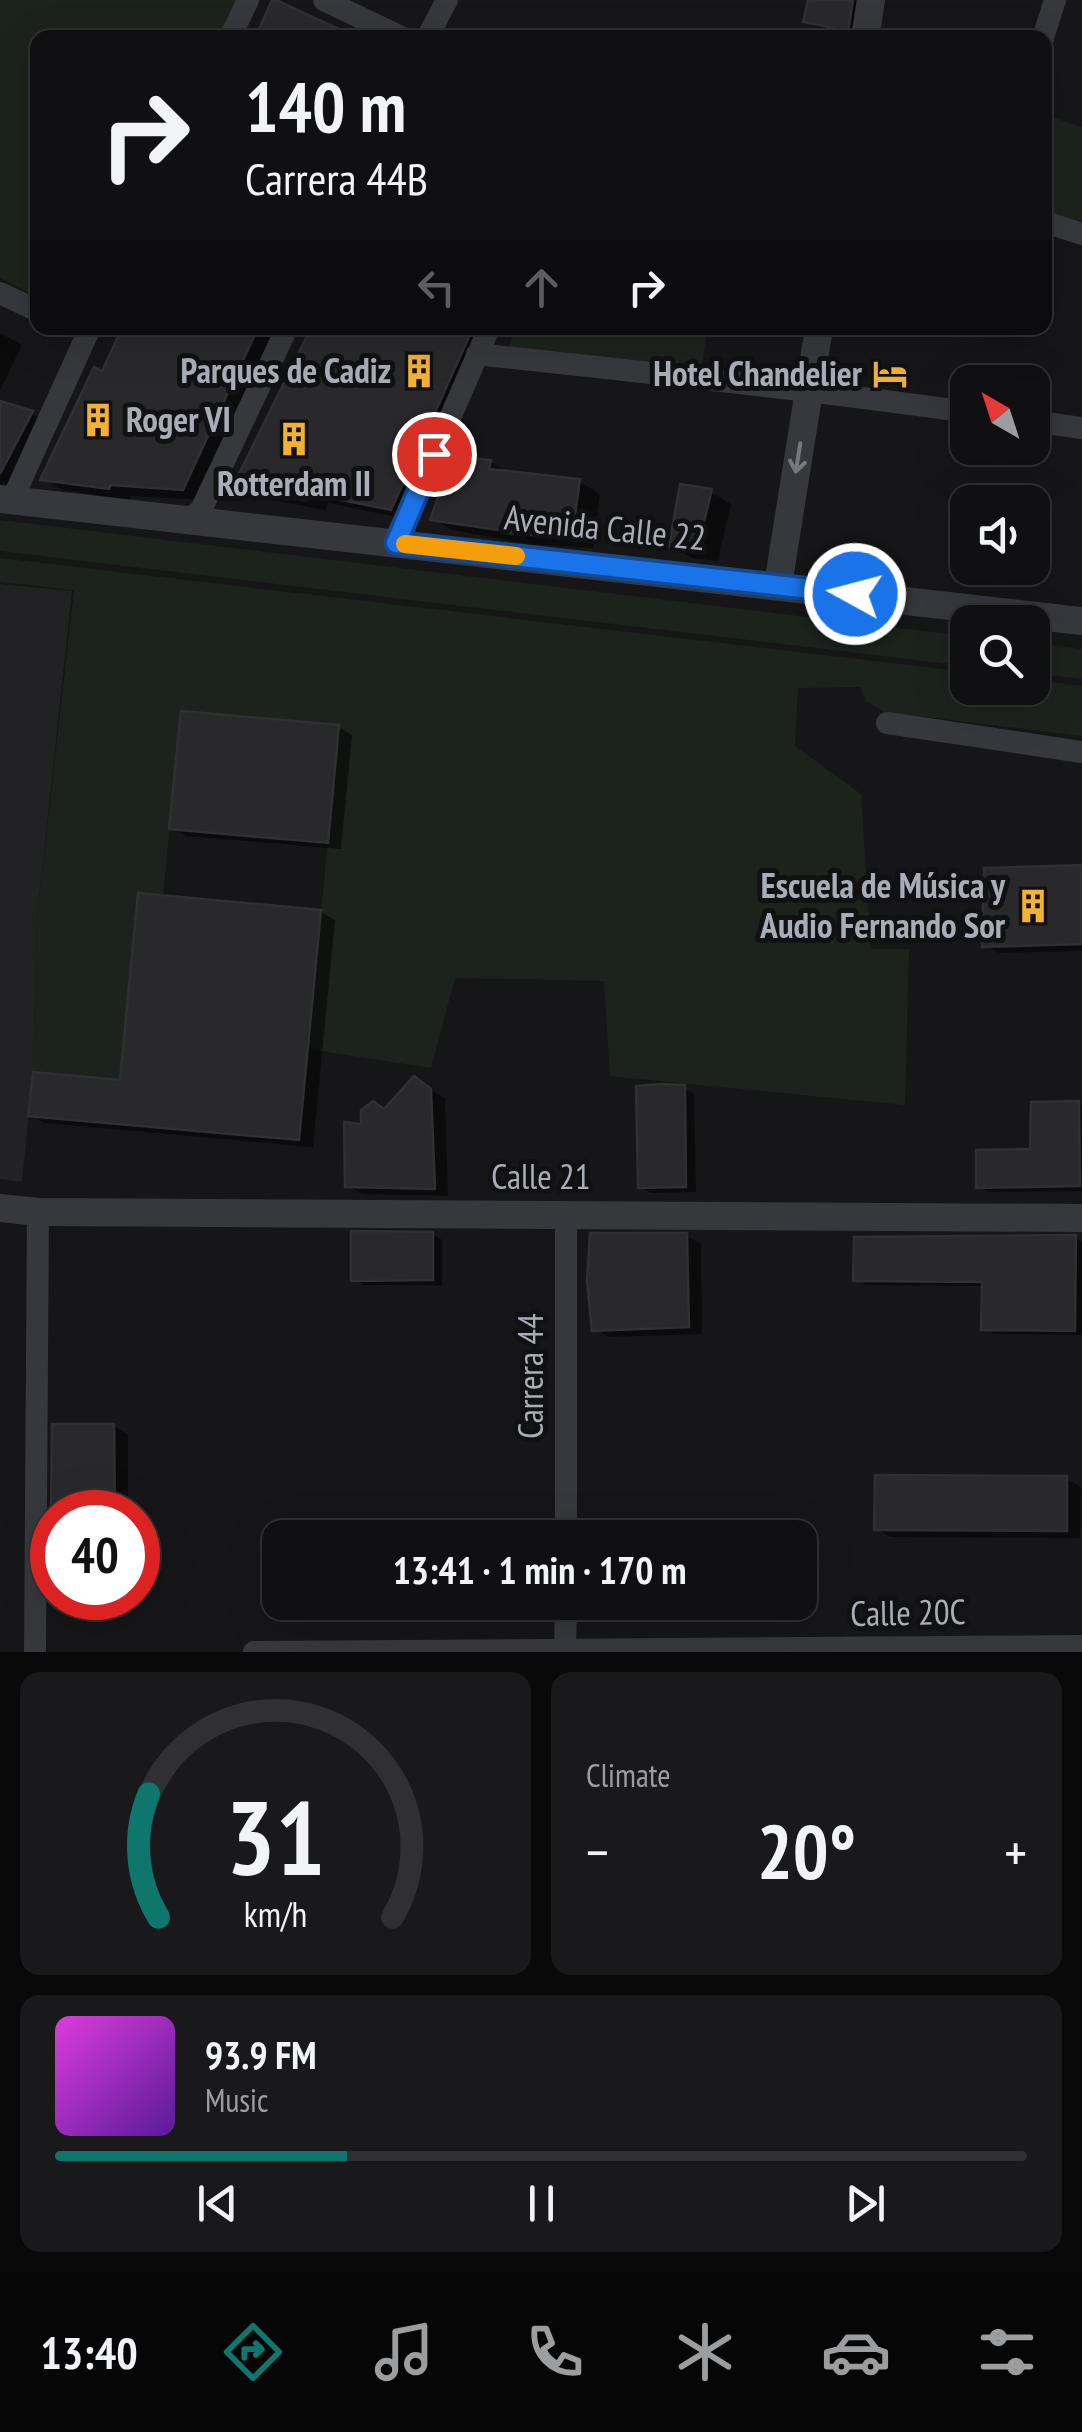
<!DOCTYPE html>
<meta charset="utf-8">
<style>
body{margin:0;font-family:"PT Sans Narrow",sans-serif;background:#19191b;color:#f1f3f6;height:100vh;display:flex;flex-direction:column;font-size:38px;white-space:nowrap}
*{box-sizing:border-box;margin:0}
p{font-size:32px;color:#9c9d9f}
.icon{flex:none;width:55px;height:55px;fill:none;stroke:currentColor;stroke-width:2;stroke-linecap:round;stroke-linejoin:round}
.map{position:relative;height:1652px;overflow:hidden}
.panel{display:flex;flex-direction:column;gap:20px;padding:20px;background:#09090a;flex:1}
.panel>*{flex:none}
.hud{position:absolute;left:30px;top:30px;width:1022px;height:305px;border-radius:20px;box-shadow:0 10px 40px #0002,0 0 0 2px #303032;background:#101012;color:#f1f3f6;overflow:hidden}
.needle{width:65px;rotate:321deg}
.controls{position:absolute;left:950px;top:365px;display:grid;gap:20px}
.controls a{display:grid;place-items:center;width:100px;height:100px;border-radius:20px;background:#101012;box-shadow:0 10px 40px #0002,0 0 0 2px #303032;font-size:50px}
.speed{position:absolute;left:30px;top:1490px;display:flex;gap:20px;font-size:50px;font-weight:700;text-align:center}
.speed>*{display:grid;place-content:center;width:130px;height:130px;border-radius:50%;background:#101012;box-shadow:0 10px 40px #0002,0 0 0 2px #303032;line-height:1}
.speed .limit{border:15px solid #d22;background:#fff;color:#111}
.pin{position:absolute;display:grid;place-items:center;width:85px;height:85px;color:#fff;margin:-42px;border:5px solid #fff;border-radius:50%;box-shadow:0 2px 10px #0007}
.me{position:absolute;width:110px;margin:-55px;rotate:277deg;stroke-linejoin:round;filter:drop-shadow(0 0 8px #0008)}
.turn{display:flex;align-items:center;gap:35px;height:210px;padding:0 50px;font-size:45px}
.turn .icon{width:130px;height:130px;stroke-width:2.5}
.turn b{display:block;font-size:70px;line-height:85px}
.lanes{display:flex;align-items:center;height:95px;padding:0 50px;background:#0003;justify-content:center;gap:50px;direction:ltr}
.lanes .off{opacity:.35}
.big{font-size:75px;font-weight:700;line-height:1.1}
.panel .widget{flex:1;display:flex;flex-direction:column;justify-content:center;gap:15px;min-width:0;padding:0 35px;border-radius:20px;background:#19191b}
.panel .dial{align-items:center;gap:0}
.dial svg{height:260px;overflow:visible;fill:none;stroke:#303032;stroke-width:7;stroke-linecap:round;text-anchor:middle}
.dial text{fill:#f1f3f6;stroke:none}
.song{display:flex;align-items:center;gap:30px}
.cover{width:120px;height:120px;border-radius:15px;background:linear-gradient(135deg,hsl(300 70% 55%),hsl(270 70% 35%))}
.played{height:10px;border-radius:5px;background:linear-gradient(90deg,#0f766e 30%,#303032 30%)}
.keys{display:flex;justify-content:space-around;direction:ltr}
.heat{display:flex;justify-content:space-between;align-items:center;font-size:55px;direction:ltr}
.panel .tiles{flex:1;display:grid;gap:20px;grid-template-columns:1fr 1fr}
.widget:last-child{grid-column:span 2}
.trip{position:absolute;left:262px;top:1520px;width:555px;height:100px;border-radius:20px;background:#101012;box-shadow:0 10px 40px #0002,0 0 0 2px #303032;font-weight:700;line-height:100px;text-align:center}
.menu{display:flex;height:160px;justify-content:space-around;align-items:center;background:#060607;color:#9c9d9f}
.menu .icon{width:70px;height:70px}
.menu .current{color:#0f766e}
.menu b{font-size:45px;color:#f1f3f6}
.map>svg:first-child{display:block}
.built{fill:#222225}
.green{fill:#1c231d}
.shadow{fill:#0007}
.building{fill:#29292c;stroke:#303034;stroke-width:2.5}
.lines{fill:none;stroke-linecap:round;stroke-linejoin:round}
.minor{stroke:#37383d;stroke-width:22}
.tertiary{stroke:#37383d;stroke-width:28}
.oneway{stroke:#757881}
.route-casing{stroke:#114b97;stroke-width:25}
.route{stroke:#1a73e8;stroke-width:18}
.slow{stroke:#f59e0b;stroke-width:18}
.labels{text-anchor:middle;stroke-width:10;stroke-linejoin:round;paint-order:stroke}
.poi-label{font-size:35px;font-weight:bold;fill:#a8adb8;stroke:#111113;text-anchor:end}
.street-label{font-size:35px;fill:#a8adb8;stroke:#111113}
</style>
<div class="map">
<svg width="1082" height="1652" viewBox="0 0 1082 1652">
<rect width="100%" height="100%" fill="#161618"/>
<path class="built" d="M 0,584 L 72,591 L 37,918 L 33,1072 L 22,1182 L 0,1179 Z"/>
<path class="green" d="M 0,0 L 238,0 L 220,37 L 38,38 L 37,297 L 0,278 Z
M 1045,115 L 1082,127 L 1082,223 L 1045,214 Z
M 516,328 L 708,328 L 701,371 L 509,347 Z
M 0,520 L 967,636 L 967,666 L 0,551 Z
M 0,558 L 967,672 L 968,688 L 1032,688 L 1033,680 L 1082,686 L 1082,736 L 884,712 L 866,701 L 860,687 L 798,688 L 795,746 L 861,794 L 871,949 L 909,949 L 905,1105 L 610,1076 L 604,981 L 455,978 L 431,1068 L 308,1049 L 339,725 L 181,711 L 163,896 L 138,894 L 120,1080 L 33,1072 L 37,918 L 74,590 L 0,582 Z
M 1033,643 L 1082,649 L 1082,679 L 1033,673 Z"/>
<path class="shadow" d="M 811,0 L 867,0 L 859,35 L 816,27 L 806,21 Z
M 125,328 L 285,328 L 204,500 L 132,496 L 130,500 L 63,490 L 43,479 L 104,375 Z
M 312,328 L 502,328 L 496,334 L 412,520 L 328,503 L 325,510 L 256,497 L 236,485 Z
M 0,333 L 22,345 L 0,391 Z
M 0,412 L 32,413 L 52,425 L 19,490 L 0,487 Z
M 490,462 L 511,474 L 580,482 L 600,494 L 593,548 L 527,544 L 453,530 L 433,519 Z
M 711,492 L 731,504 L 718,561 L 692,558 L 672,546 Z
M 970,568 L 995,568 L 993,580 L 976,577 L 970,574 Z
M 338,727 L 352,735 L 341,849 L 186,836 L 172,828 Z
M 1082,868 L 1082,951 L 999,953 L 985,945 Z
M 321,912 L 335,920 L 313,1147 L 45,1123 L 31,1115 L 122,1083 Z
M 428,1087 L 445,1099 L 448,1196 L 362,1194 L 348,1186 L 385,1111 Z
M 684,1088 L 694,1094 L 696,1192 L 651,1193 L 641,1187 Z
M 1079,1104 L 1082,1105 L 1082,1191 L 989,1192 L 979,1186 L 1033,1151 Z
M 432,1234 L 442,1240 L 442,1285 L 364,1285 L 353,1279 Z
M 687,1236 L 701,1244 L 702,1334 L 609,1337 L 595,1329 Z
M 1075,1238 L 1082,1242 L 1082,1335 L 994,1334 L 984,1328 L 984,1286 L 866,1285 L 856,1279 Z
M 54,1426 L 114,1426 L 128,1434 L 128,1512 L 53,1512 Z
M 1067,1479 L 1081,1487 L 1080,1538 L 891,1537 L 877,1529 Z"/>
<path class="building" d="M 272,0 L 276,0 L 358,38 L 255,38 Z
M 808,0 L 853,0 L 848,31 L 803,22 Z
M 122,328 L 258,328 L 183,490 L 111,485 L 109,489 L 40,480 L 94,367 L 102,371 Z
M 311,328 L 473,328 L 391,510 L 307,493 L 304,500 L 233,486 Z
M 0,401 L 33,411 L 0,474 Z
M 452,456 L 491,460 L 489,469 L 580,479 L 572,538 L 504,533 L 505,531 L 430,520 Z
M 680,484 L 712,489 L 697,551 L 669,547 Z
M 181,711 L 339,725 L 328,843 L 169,829 Z
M 1082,865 L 1082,944 L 982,947 L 984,868 Z
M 138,893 L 321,910 L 299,1140 L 28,1116 L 33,1072 L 120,1080 Z
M 414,1076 L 431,1089 L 435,1189 L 345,1187 L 344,1122 L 361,1124 L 361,1110 L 373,1101 L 384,1109 Z
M 661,1084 L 685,1085 L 686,1187 L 638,1188 L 636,1086 Z
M 1079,1101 L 1080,1186 L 976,1188 L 976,1150 L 1030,1149 L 1031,1102 Z
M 351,1231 L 433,1232 L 433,1280 L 351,1281 Z
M 590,1233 L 687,1233 L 689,1327 L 592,1331 L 587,1281 Z
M 1076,1235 L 1075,1331 L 981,1330 L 982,1282 L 853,1281 L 854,1237 Z
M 52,1424 L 114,1424 L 115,1512 L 51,1512 Z
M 875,1475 L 1067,1476 L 1067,1531 L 874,1530 Z"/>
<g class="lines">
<path class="minor" d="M 324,0 L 403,38
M 230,38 L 248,0
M 427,38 L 447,0
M 1043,38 L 1055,0
M 1045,222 L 1082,234
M 0,293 L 38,311
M 477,354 C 641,372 804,389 968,412
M 1032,421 L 1082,428
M 12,500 L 90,328
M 188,520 L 201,510 L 287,328
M 396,543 L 489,328
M 887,723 L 1082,752
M 566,1538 L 566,1215
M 35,1652 L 38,1212
M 254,1652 L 1082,1646
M 565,1652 L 566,1602"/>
<path class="tertiary" d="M 865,38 L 871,0
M 0,499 L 1082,621
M 778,585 L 819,328
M 0,1208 L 38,1212 L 1082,1218"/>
</g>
<defs><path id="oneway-shaft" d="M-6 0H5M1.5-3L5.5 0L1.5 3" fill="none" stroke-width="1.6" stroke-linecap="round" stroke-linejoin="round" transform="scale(2.5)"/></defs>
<use class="oneway" href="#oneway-shaft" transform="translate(798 458) rotate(99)"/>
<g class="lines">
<g class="route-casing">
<path id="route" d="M 434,454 L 396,543 L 855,594"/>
</g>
<use href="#route" class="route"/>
<path class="slow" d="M 405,544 L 516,556"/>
</g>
<defs>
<g id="building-bare" transform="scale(2.7)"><path d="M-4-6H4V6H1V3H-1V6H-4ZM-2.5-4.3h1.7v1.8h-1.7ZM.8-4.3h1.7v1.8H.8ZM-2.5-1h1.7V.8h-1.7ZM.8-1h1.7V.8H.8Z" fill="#f2b134" stroke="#111113" stroke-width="2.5" paint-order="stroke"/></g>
<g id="hotel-bare" transform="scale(2.7)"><path d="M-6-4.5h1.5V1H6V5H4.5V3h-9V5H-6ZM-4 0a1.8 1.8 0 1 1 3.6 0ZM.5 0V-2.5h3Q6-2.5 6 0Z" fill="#f2b134" stroke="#111113" stroke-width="2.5" paint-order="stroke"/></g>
</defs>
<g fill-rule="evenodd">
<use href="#building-bare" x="419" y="371"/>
<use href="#hotel-bare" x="890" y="374"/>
<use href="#building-bare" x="98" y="420"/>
<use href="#building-bare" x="294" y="439"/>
<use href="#building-bare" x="1033" y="906"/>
</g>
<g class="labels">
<g class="poi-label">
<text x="391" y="383">Parques de Cadiz</text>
<text x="862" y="386">Hotel Chandelier</text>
<text x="126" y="432" text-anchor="start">Roger VI</text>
<text x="294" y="496" text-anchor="middle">Rotterdam II</text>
<text x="1005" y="898">Escuela de Música y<tspan x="1005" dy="40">Audio Fernando Sor</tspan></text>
</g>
<g class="street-label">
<text transform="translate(605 528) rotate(6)" y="12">Avenida Calle 22</text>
<text x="541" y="1189">Calle 21</text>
<text transform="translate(531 1376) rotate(-90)" y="12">Carrera 44</text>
<text transform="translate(908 1613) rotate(-1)" y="12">Calle 20C</text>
</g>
</g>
</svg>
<div class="controls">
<a><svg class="needle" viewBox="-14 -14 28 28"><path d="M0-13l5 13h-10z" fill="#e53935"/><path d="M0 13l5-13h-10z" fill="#9c9d9f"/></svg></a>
<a><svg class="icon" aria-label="sound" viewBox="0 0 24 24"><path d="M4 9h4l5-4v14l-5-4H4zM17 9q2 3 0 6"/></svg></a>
<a><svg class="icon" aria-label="search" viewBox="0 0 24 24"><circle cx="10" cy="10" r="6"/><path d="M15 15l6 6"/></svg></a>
</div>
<div class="speed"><div class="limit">40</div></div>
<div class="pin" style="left:434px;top:454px;background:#d93025"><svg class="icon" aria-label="arrive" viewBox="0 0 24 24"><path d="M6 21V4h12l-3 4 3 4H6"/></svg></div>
<svg class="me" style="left:855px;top:594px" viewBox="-20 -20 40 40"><circle r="17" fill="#1a73e8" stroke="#fff" stroke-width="3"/><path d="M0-11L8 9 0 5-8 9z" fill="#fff"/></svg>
<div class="trip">13:41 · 1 min · 170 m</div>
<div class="hud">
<div class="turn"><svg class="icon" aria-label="right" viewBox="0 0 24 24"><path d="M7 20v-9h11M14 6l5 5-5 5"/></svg><div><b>140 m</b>Carrera 44B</div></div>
<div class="lanes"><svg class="icon off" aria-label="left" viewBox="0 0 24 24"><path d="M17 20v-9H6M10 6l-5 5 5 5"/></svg><svg class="icon off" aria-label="ahead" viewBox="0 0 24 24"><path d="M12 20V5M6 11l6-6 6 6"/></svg><svg class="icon" aria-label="right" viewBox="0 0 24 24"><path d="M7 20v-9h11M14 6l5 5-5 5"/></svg></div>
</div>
</div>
<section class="panel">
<div class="tiles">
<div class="widget dial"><svg viewBox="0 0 100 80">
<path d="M14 69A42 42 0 1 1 86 69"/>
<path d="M14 69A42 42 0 0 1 11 31" stroke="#0f766e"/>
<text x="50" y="56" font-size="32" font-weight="700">31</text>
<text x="50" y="72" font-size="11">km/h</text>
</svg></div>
<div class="widget"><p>Climate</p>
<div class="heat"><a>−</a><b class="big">20°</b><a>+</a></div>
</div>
<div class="widget">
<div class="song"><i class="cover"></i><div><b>93.9 FM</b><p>Music</p></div></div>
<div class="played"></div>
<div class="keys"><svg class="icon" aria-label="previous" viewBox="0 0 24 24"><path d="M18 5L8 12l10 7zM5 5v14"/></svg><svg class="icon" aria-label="pause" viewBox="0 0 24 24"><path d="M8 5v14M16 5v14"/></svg><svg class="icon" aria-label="next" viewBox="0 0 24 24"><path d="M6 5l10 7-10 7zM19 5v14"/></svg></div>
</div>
</div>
</section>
<nav class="menu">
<b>13:40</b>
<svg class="icon current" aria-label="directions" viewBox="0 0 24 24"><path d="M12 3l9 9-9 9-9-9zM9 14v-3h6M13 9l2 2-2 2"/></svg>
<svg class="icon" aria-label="music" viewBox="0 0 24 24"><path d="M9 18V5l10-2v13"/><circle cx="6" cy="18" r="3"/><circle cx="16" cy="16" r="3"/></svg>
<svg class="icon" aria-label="phone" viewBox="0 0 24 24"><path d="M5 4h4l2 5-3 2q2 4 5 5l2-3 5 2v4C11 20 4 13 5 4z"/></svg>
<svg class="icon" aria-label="climate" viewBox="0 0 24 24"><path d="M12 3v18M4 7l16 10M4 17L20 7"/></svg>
<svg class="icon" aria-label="car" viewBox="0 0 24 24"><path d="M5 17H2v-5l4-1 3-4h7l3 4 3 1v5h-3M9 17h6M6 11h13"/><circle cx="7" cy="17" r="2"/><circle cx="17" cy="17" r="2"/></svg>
<svg class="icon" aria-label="filters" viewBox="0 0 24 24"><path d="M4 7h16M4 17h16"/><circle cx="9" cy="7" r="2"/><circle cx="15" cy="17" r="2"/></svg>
</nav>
